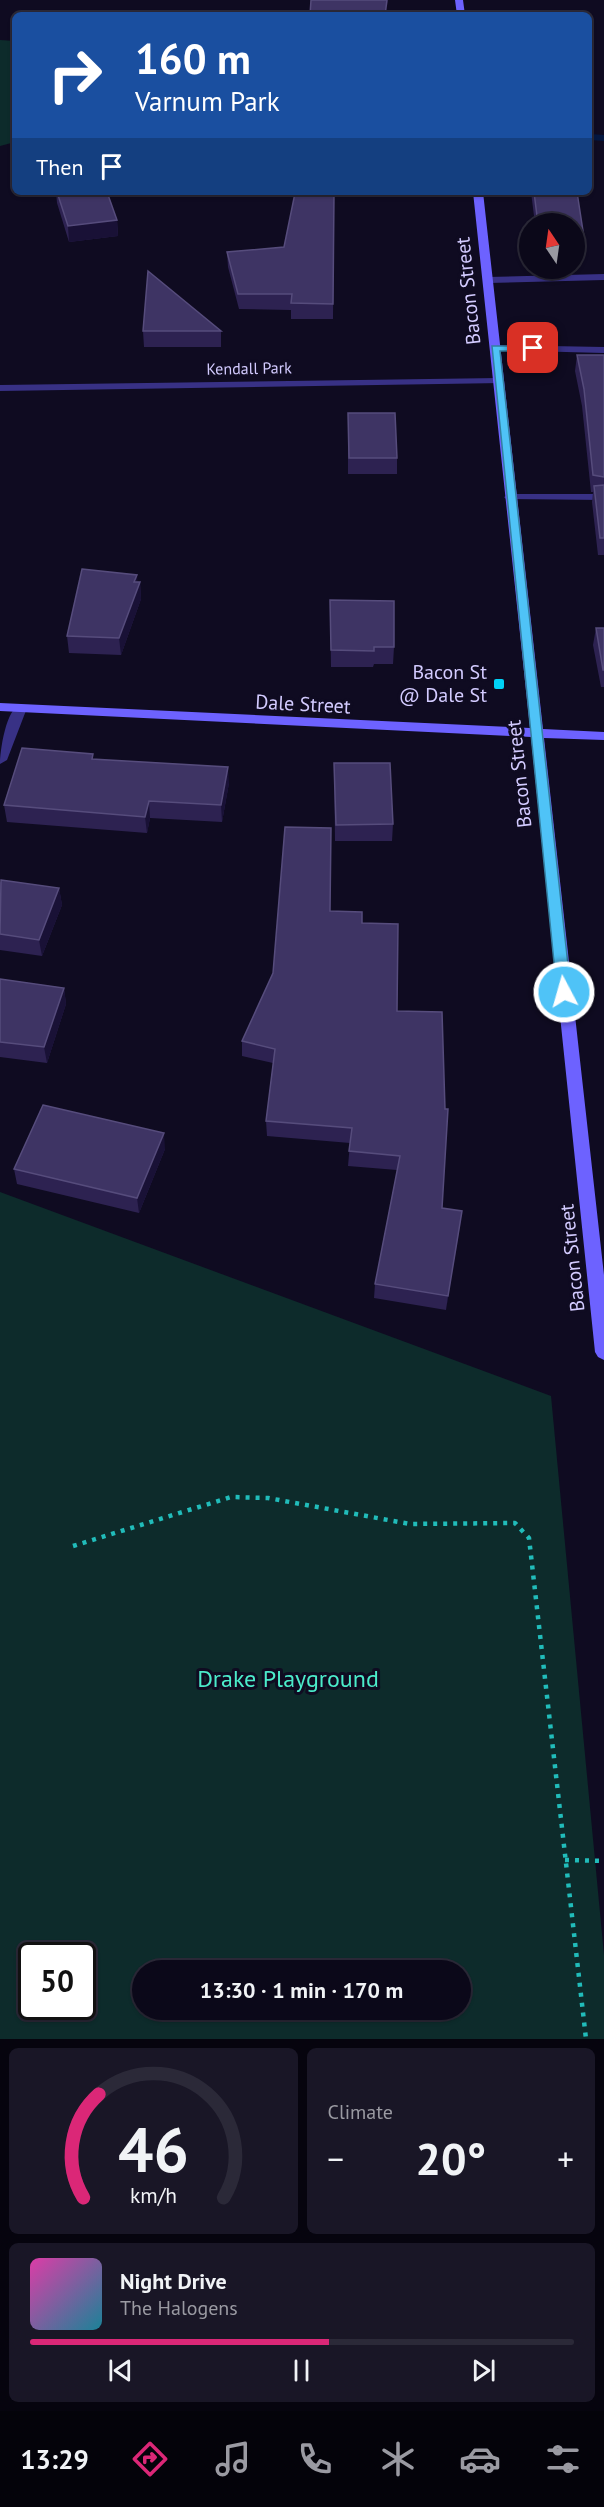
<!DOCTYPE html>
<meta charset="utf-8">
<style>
body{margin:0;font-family:"PT Sans",sans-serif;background:#191626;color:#f1f3f6;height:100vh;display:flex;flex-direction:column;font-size:22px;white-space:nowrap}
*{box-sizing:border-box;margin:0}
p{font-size:20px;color:#9a9aa2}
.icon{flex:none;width:33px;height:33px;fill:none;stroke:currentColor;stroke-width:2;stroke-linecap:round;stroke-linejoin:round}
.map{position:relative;height:2039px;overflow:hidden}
.details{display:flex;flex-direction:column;gap:9px;padding:9px;background:#06040e;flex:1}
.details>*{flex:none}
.banner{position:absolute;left:12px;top:12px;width:580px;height:183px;border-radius:9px;box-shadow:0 2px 4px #0004,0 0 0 2px #2b2938;background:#1a4fa0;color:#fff;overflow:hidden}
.needle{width:39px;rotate:347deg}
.fabs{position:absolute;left:519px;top:213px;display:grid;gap:12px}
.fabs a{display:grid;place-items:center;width:66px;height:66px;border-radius:50%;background:#0b0819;box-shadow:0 2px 4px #0004,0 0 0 2px #2b2938;font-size:30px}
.speed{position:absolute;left:18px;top:1942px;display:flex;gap:12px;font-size:30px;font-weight:700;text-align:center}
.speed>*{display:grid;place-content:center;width:78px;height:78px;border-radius:50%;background:#0b0819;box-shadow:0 2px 4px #0004,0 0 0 2px #2b2938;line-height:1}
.speed .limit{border:3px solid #111;border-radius:9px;background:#fff;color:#111}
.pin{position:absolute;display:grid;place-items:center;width:51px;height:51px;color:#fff;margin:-26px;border-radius:12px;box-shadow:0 3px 9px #0006}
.me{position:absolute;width:66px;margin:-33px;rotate:354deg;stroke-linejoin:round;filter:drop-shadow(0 0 4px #0008)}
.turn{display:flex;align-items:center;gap:21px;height:126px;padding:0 24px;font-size:27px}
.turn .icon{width:78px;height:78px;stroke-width:2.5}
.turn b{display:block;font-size:42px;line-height:51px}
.then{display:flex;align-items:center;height:57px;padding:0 24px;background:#0003;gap:12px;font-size:22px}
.big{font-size:45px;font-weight:700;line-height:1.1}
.details .card{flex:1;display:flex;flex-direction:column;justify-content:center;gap:9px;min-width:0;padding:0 21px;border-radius:9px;background:#191626}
.details .dial{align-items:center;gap:0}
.dial svg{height:156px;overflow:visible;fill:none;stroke:#2b2938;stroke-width:7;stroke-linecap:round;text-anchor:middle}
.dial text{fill:#f1f3f6;stroke:none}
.song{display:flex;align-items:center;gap:18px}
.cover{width:72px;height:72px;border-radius:9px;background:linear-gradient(135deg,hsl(320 70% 55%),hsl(190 70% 35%))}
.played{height:6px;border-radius:3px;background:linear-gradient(90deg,#db2777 55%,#2b2938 55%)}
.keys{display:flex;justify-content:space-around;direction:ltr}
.heat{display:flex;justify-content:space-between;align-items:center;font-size:33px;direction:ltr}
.details .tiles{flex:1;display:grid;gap:9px;grid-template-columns:1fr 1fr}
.card:last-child{grid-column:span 2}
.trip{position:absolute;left:132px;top:1960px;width:339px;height:60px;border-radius:30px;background:#0b0819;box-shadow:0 2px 4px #0004,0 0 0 2px #2b2938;font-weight:700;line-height:60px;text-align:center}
.tabs{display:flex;height:96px;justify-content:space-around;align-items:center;background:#04030a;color:#9a9aa2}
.tabs .icon{width:42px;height:42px}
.tabs .active{color:#db2777}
.tabs b{font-size:27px;color:#f1f3f6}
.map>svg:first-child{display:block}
.green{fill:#0d2b2b;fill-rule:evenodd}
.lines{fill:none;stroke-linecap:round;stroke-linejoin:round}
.stream{fill:#041740;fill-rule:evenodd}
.path{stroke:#21bcba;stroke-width:4.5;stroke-dasharray:4 6;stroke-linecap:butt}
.lane{fill:#383185;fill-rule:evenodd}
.street{fill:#383185;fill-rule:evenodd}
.secondary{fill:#6d62ff;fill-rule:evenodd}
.wall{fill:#2d2251}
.shaded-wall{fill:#191136}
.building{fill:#3e3464;stroke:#564c7c;stroke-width:1.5}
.route{fill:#4fc3f7;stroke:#337fa1;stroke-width:1.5}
.poi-dot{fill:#00d2f6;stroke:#0f0b21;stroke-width:2}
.labels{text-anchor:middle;stroke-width:6;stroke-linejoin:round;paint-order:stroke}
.far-street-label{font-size:16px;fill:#d3cbff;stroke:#0f0b21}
.street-label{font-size:20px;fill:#d3cbff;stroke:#0f0b21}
.poi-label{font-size:20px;fill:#d3cbff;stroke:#0f0b21;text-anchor:end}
.near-park-label{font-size:24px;fill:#4bebca;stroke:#0f0b21}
</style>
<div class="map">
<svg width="604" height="2039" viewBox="0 0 604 2039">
<rect width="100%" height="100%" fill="#0f0b21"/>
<path class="green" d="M 0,40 L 15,41 L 15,142 L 0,146 Z
M 0,1192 L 551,1396 L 604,1955 L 604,2039 L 0,2039 ZM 32,1956 L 82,1956 L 82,2007 L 32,2007 ZM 142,1971 L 460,1971 L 460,2010 L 142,2010 Z"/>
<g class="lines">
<path class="stream" d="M 590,134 L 604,135 L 604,141 L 590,140 Z"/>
<path class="path" d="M 73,1546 L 231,1497 L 268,1498 L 410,1524 L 515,1523 L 529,1538 L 586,2039
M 565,1860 L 604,1861"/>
<path class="lane" d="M 604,274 L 604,280 L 488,283 L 483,280 L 488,277 Z
M 510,494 L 604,494 L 604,500 L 506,499 L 504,497 Z"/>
<path class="street" d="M 495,345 L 604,347 L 604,353 L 491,350 L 491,346 Z
M 498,378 L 502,379 L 502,383 L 0,391 L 0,385 Z
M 21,704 L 27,708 L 7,760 L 0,764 C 0,751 6,708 21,704 Z"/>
<path class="secondary" d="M 455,0 L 463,0 L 465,15 L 457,15 Z
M 473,192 L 483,192 L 543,729 L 604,732 L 604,740 L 544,738 L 604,1275 L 604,1360 L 598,1357 L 595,1352 L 531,737 L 0,711 L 0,703 L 530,728 Z"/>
</g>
<path class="wall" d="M 56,192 L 107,192 L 117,220 L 118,236 L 69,242 L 57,203 Z
M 531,192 L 577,192 L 585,244 L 583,260 L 574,260 L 574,224 L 535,224 Z
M 334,194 L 333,319 L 291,319 L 291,310 L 239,309 L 228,267 L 227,252 L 284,247 Z
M 143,331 L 221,331 L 221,347 L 144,347 Z
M 577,355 L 604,355 L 604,555 L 598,555 L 592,502 L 593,492 L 591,492 L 582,406 L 575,371 Z
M 348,413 L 397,458 L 397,474 L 348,474 Z
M 138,582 L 140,582 L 141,599 L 121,655 L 69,653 L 67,636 Z
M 330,600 L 394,647 L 393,664 L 374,664 L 373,667 L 331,667 Z
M 596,628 L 604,628 L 604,687 L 601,687 L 593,645 Z
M 94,759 L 229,783 L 222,822 L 150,818 L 147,833 L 7,822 L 4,805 Z
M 334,763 L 393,824 L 392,841 L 335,841 Z
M 0,882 L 59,888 L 62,905 L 42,956 L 0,950 Z
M 330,911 L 362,923 L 397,1011 L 442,1208 L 462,1211 L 446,1310 L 374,1298 L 375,1284 L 397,1170 L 348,1166 L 350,1143 L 267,1136 L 266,1121 L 273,1063 L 242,1056 L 242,1041 Z
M 0,979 L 64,988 L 66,1004 L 47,1063 L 0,1057 Z
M 165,1149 L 139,1213 L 17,1184 L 14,1169 Z"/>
<path class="shaded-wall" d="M 387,0 L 388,0 L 386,15 L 385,15 Z
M 117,220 L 118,236 L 69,242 L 68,226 Z
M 137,575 L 138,587 L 140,582 L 141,599 L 121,655 L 119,638 L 134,582 Z
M 228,767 L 229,783 L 222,822 L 221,805 Z
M 149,801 L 150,818 L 147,833 L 145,817 Z
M 59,888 L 62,905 L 42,956 L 39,940 Z
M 64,988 L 66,1004 L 47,1063 L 44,1047 Z
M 164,1133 L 165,1149 L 139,1213 L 137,1198 Z
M 462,1211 L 460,1226 L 446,1310 L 448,1296 Z"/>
<path class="building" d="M 311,0 L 387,0 L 385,15 L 310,15 Z
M 57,192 L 107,192 L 117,220 L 68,226 Z
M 534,192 L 577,192 L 585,244 L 574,244 L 574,224 L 538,224 Z
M 295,193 L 334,194 L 333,304 L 291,303 L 292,294 L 238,294 L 227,252 L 284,247 Z
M 148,271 L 221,331 L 143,331 Z
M 577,355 L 604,355 L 604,477 L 593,475 L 584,389 Z
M 348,413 L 395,413 L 397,458 L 349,458 Z
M 604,485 L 604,538 L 600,538 L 594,486 Z
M 82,569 L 137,575 L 134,582 L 140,582 L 119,638 L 67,636 Z
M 330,600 L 394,601 L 394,647 L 374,647 L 374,651 L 331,650 Z
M 596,628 L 604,628 L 604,670 L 603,670 Z
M 22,748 L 93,754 L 92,759 L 228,767 L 221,805 L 149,801 L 145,817 L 4,805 Z
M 334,763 L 390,763 L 393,824 L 336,825 Z
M 285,827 L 331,828 L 330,911 L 362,912 L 362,923 L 398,924 L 397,1011 L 442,1012 L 445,1109 L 448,1109 L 442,1208 L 462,1211 L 448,1296 L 375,1284 L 400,1156 L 349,1151 L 352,1128 L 266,1121 L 275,1049 L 242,1041 L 273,973 Z
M 1,880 L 59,888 L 39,940 L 0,934 Z
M 0,979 L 64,988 L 44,1047 L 0,1042 Z
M 43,1105 L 164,1133 L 137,1198 L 14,1169 Z"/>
<path class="route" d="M 492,346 L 533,346 L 538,348 L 533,351 L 500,351 L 571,992 L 564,997 L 557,992 Z"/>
<rect class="poi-dot" x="493" y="678" width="12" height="12" rx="3"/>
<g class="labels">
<g class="far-street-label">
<text transform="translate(249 368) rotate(-1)" y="6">Kendall Park</text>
</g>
<g class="street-label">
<text transform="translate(468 291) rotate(-96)" y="7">Bacon Street</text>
<text transform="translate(303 704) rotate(3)" y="7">Dale Street</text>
<text transform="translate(519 774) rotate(-96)" y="7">Bacon Street</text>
<text transform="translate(572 1258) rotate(-96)" y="7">Bacon Street</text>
</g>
<g class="poi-label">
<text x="487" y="679">Bacon St<tspan x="487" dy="23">@ Dale St</tspan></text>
</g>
<g class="near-park-label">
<text x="288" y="1687">Drake Playground</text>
</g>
</g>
</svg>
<div class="fabs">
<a><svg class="needle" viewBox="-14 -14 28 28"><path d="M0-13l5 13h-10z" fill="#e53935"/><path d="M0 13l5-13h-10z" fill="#9a9aa2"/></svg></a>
</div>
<div class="speed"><div class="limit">50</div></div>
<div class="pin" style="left:533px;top:348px;background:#d93025"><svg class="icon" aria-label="arrive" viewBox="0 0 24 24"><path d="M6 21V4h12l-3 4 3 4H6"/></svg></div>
<svg class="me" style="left:564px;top:992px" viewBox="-20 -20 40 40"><circle r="17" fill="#4fc3f7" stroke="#fff" stroke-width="3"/><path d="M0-11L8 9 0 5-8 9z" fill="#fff"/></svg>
<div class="trip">13:30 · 1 min · 170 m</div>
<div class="banner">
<div class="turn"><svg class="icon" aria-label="right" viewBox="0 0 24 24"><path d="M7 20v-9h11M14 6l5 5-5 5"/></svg><div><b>160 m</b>Varnum Park</div></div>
<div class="then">Then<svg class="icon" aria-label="arrive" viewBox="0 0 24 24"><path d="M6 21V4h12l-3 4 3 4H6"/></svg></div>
</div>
</div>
<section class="details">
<div class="tiles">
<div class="card dial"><svg viewBox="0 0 100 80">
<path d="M14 69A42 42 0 1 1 86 69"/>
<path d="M14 69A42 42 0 0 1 22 16" stroke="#db2777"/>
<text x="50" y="56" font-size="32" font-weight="700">46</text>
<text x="50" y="72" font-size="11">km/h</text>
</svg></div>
<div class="card"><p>Climate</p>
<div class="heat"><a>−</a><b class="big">20°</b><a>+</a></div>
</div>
<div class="card">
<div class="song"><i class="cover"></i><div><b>Night Drive</b><p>The Halogens</p></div></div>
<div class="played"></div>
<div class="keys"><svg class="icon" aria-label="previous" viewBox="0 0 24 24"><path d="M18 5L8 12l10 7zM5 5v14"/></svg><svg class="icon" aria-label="pause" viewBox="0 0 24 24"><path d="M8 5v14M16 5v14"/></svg><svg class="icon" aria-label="next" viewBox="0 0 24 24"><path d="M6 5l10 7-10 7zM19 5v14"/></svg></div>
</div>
</div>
</section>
<nav class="tabs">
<b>13:29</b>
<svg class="icon active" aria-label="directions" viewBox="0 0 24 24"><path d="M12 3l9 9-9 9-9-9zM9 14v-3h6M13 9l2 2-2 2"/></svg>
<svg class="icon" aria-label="music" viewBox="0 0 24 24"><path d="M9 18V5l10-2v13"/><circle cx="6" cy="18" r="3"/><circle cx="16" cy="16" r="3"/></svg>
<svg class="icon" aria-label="phone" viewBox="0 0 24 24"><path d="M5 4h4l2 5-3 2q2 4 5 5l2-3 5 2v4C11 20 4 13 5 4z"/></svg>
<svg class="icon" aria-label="climate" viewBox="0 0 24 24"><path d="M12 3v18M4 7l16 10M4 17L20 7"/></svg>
<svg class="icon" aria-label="car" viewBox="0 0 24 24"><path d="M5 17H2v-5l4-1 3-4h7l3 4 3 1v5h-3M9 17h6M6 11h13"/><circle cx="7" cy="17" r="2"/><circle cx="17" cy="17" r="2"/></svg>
<svg class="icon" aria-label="filters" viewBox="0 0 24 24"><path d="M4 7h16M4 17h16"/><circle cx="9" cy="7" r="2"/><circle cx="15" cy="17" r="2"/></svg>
</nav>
